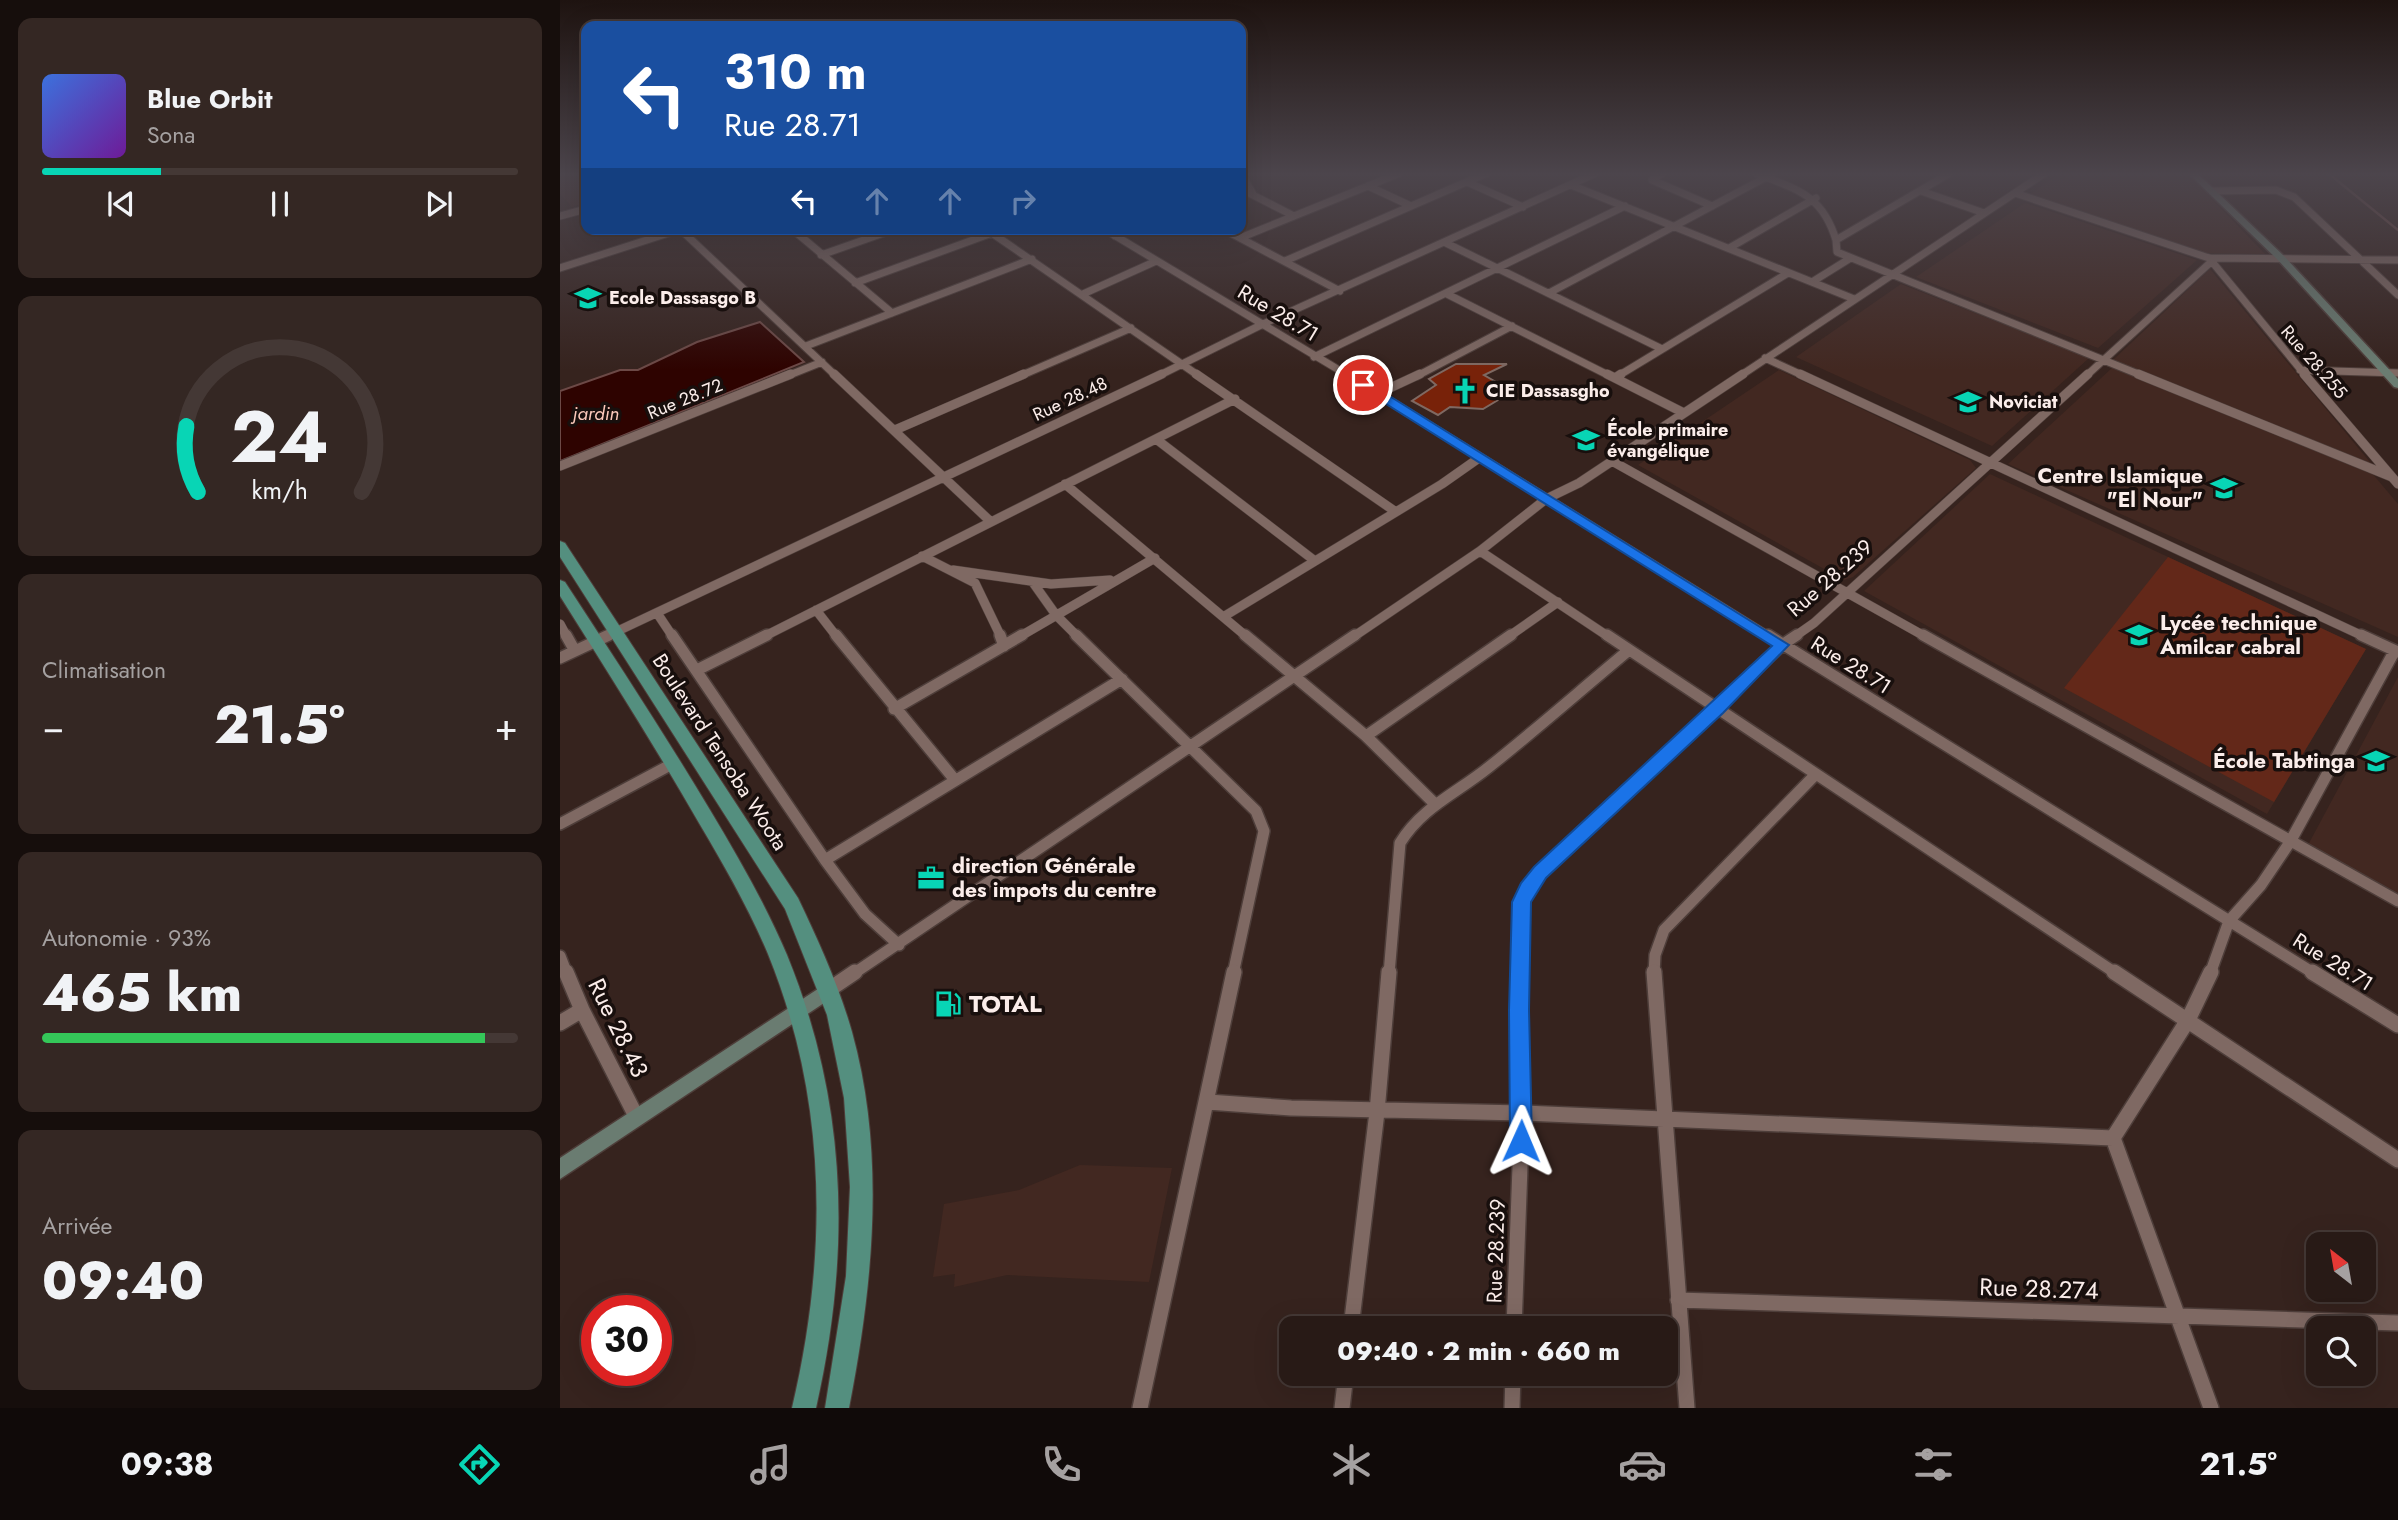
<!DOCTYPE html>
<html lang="fr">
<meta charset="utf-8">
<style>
body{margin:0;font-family:Jost,sans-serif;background:#342723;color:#f1f3f6;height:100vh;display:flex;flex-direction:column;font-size:26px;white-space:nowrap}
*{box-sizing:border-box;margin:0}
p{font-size:23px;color:#a5a1a1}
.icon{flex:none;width:38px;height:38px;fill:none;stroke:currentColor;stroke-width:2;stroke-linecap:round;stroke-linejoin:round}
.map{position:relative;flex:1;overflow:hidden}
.side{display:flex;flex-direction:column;gap:18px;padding:18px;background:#160e0c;width:560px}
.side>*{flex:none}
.banner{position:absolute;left:21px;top:21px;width:665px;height:214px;border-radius:14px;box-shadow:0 7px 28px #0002,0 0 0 2px #443835;background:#1a4fa0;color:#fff;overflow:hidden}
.needle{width:46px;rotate:329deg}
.tools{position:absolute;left:1746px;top:1232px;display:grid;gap:14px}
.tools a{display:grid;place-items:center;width:70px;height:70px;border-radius:14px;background:#281a16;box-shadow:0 7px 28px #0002,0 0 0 2px #443835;font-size:35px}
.speed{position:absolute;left:21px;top:1295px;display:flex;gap:14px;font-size:35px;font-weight:700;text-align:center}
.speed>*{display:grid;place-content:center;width:91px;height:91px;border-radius:50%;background:#281a16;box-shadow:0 7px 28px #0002,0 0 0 2px #443835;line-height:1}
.speed .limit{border:10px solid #d22;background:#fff;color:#111}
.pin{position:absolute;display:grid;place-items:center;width:60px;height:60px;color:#fff;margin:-30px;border:4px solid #fff;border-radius:50%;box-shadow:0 2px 7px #0007}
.me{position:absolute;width:77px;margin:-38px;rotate:1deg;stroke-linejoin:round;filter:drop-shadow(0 0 5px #0008)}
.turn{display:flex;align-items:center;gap:24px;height:147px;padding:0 28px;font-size:32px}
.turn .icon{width:91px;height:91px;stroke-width:2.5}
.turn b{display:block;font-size:49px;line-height:60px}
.lanes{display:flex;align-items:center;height:66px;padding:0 28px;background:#0003;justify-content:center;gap:35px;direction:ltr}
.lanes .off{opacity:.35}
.big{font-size:52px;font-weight:800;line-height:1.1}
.side .widget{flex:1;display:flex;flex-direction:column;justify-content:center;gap:10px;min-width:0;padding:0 24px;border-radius:14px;background:#342723}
.side .dial{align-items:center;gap:0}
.dial svg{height:182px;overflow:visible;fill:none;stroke:#443835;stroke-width:7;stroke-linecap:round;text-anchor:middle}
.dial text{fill:#f1f3f6;stroke:none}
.song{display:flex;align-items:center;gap:21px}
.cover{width:84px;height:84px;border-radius:10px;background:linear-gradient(135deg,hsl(220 70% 55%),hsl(280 70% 35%))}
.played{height:7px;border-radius:4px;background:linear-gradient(90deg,#08d5b5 25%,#443835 25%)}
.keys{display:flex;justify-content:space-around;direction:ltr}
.heat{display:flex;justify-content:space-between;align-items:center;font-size:38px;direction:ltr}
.charge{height:10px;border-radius:5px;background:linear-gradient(90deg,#34c759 93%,#443835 0)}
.trip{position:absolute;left:719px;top:1316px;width:399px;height:70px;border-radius:14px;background:#281a16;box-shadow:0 7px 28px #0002,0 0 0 2px #443835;font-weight:800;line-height:70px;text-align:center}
.dock{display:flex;height:112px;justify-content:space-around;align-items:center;background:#100a09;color:#a5a1a1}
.dock .icon{width:49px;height:49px}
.dock .active{color:#08d5b5}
.dock b{font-size:32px;color:#f1f3f6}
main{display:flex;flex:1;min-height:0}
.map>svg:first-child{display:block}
.built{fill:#422821}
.green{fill:#632819}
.water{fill:#2e0300;stroke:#6c4946;stroke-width:2}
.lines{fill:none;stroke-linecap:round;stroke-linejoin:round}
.stream{stroke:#6c4946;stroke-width:2.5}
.building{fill:#782209;stroke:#7f6962;stroke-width:2}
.street-far3-casing{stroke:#4e3e3a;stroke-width:9}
.street-far2-casing{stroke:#4e3e3a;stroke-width:10}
.street-far1-casing{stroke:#4e3e3a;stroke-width:14}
.street-casing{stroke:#4e3e3a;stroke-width:18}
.secondary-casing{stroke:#4e3e3a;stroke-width:3}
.primary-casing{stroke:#4e3e3a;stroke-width:2}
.street-far3{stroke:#7f6963;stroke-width:7}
.street-far2{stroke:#7f6963;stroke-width:9}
.street-far1{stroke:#7f6963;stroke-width:11}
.street{stroke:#7f6963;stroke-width:15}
.secondary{fill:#6a7c71;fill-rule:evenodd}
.primary{fill:#548f7f;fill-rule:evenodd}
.route{fill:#1a73e8;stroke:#114b97;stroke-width:2}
.labels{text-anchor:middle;stroke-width:7;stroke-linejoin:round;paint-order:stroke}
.far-poi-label{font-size:18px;font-weight:bold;fill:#fbedea;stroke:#180f0d;text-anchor:start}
.far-street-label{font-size:18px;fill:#fbedea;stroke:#180f0d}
.far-water-label{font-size:19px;font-style:italic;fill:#fcc9bb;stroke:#180f0d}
.street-label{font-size:21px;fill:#fbedea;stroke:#180f0d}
.poi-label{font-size:21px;font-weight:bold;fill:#fbedea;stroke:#180f0d;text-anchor:end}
.near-poi-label{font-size:24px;font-weight:bold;fill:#fbedea;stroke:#180f0d;text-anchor:start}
.near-street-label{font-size:24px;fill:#fbedea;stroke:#180f0d}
</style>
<main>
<section class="side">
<div class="widget">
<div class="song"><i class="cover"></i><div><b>Blue Orbit</b><p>Sona</p></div></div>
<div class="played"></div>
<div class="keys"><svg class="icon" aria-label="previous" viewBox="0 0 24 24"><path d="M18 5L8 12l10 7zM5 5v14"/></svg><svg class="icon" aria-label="pause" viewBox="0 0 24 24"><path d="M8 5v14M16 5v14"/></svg><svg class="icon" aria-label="next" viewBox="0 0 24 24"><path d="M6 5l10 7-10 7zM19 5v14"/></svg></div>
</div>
<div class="widget dial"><svg viewBox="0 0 100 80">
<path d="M14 69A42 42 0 1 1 86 69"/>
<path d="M14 69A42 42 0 0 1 9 40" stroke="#08d5b5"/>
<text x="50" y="56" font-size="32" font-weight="700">24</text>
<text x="50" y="72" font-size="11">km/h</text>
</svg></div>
<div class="widget"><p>Climatisation</p>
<div class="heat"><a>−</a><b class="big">21.5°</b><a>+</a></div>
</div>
<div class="widget"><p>Autonomie · 93%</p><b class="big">465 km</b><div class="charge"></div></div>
<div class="widget"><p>Arrivée</p><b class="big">09:40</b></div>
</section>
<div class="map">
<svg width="1838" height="1408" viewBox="0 0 1838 1408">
<rect width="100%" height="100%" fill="#36231e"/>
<path class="built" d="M 0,173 L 26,173 L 26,202 L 12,207 L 0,194 Z
M 1500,173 L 1627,173 L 1705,254 L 1647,253 L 1469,195 Z
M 1465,203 L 1637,260 L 1538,348 L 1356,277 Z
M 1650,269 L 1814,467 L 1553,360 Z
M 1341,284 L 1529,358 L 1432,446 L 1236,357 Z
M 1552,368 L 1811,472 L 1838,504 L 1838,637 L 1448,464 Z
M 1219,370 L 1410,460 L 1416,468 L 1293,577 L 1284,580 L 1078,465 Z
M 1430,474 L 1806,649 L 1707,814 L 1304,591 Z
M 1838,677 L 1838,893 L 1748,845 Z
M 520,1165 L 612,1168 L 589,1282 L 447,1275 L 394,1287 L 395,1274 L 373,1277 L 384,1204 L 459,1190 Z"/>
<path class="green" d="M 1608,557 L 1806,649 L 1714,802 L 1504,688 Z"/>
<path class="water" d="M 200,322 L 244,362 L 0,461 L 0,391 L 60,370 L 78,370 L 137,342 Z"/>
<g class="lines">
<path class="stream" d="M 1768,173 L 1838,230"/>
</g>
<path class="building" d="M 896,364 L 947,364 L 924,375 L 936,382 L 938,400 L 923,409 L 890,407 L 878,415 L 852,401 L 876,385 L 869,379 Z"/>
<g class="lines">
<g class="street-far3-casing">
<path id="street-far3" d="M 681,173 L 693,194
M 1103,173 L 1092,180 L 1152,206
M 1196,173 C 1237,190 1262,194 1276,240
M 1390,173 L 1276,240 L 1277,252 L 1583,376
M 907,182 L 963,207
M 1011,185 L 1294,299
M 808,186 L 851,206
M 681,189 L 734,216
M 1361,191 L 1424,213
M 1652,191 L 1716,190 L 1734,197 L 1838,295
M 1455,193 L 1649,258 L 1838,260
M 0,216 L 26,209
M 120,229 L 276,376
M 232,229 L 332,313
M 426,229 L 639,376
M 544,229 L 789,376
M 663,229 L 780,291
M 555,236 L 577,229
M 680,238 L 840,173
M 886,243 L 1102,349
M 1171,247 L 1256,198
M 261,255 L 335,229
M 1649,258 L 1746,376
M 725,261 L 927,173
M 0,268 L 121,229
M 1252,282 L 1289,259
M 295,283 L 432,233
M 989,293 L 1214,173
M 523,294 L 594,262
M 887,294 L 1050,376
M 246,346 L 472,259
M 754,357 L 1065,206
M 1205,358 L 1244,376
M 1740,370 L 1838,373
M 227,376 L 262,362
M 460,376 L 571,328
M 598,376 L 701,325 L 1036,173
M 857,376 L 952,326
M 1058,376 L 1228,273
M 1180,376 L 1485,173
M 1526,376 L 1652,261"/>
</g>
<g class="street-far2-casing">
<path id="street-far2" d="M 274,374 L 430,521
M 636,374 L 836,512
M 786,374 L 1210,637
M 1047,374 L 1122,412
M 1240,374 L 1805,637
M 1578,374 L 1832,477
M 1744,374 L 1838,484
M 1055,378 L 1061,374
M 817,394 L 860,374
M 335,430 L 464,374
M 596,439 L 755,561
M 1052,461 L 1366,637
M 0,466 L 231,374
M 505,484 L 687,637
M 920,551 L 1049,637
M 362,556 L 415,583 L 441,637
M 393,570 L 491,584 L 550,580
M 474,584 L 496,615 L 518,637
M 256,610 L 277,637
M 97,613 L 113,637
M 663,617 L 882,484 L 919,458
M 0,624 L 7,637
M 45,637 L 602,374
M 203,637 L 675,399
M 459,637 L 595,558
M 793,637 L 920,551 L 986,499 L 1019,483 L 1183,374
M 948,637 L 998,602
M 1234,637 L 1254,623 L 1528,374"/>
</g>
<g class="street-far1-casing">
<path id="street-far1" d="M 6,635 L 15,651
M 112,635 L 265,860 L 562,679
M 276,635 L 395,780
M 440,635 L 444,646
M 516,635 L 696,811 L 704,831 L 673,974
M 685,635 L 806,736 L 873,802
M 1047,635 L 1557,974
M 1208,635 L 1755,974
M 1363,635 L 1838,901
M 1801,635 L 1838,652
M 0,658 L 49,635
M 137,670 L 207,635
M 334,709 L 462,635
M 806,736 L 951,635
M 0,824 L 114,763
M 265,860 L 305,914 L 339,945
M 0,956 L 7,974
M 293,974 L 795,635
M 829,974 L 840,843 C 862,807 897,793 929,767 C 977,729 1022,689 1069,650
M 960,974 L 962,902 L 980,873 L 1222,645 L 1237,635
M 1094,974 L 1095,955 L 1104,930 L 1256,774
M 1650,974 L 1669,921 L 1701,885 L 1730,842 L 1834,652"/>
</g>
<g class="street-casing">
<path id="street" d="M 6,972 L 22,1010 L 77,1118
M 1094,972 L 1127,1408
M 1554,972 L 1838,1160
M 1752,972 L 1838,1025
M 267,991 L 295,972
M 0,1023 L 22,1010
M 648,1102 L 731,1108 L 962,1113 L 1553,1138
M 1553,1138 L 1628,1020 L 1651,972
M 1553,1138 L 1651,1408
M 1118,1300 L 1838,1323
M 791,1328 L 817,1112 L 829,972
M 954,1328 L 962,1113 L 960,972
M 580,1408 L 674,972
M 782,1408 L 786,1374
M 952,1408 L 953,1374"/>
</g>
<g class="secondary-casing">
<path id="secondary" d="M 1628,173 L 1637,173 L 1724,256 L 1838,379 L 1838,388 L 1834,387 L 1718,260 Z
M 267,983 L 273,985 L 276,991 L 273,997 L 0,1179 L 0,1158 Z"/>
</g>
<g class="primary-casing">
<path id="primary" d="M 0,541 L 5,543 L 238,898 C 259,942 279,986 292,1032 C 326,1154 313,1285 289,1408 L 265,1408 L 286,1276 L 290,1187 L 284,1098 L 267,1015 L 225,909 L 0,557 Z
M 0,580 L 5,582 C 54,657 104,733 150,810 C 178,857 206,905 227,955 C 288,1104 291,1253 256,1408 L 232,1408 C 268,1256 268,1101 208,954 C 189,909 164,865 139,823 C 95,746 47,671 0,596 Z"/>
</g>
<use href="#street-far3" class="street-far3"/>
<use href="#street-far2" class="street-far2"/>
<use href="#street-far1" class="street-far1"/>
<use href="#street" class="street"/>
<use href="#secondary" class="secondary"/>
<use href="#primary" class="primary"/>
</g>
<linearGradient id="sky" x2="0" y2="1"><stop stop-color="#1e1310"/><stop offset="0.47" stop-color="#4c454c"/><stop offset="1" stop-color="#4c454c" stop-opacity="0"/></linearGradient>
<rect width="1838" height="370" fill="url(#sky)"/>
<path class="route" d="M 799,382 L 807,382 L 1229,645 L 1163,713 L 986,878 L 971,902 L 969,1010 L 972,1141 L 969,1148 L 961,1152 L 953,1148 L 950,1141 L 949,1010 L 952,902 L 961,883 L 974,867 L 1212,646 L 799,387 Z"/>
<defs>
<g id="school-bare" transform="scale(2.1)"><path d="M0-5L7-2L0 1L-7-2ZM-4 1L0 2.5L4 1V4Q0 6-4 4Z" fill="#08d5b5" stroke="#180f0d" stroke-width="2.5" paint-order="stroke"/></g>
<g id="church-bare" transform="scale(2.1)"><path d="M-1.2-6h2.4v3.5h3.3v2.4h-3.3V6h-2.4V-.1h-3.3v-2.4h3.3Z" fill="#08d5b5" stroke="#180f0d" stroke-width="2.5" paint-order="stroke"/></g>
<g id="office-bare" transform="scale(2.1)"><path d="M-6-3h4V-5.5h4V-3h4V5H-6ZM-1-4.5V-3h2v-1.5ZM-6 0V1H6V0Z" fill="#08d5b5" stroke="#180f0d" stroke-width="2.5" paint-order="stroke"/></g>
<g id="fuel-bare" transform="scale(2.1)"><path d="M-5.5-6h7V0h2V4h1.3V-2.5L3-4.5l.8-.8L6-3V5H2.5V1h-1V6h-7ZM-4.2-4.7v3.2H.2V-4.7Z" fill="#08d5b5" stroke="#180f0d" stroke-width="2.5" paint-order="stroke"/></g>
</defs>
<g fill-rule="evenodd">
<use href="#school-bare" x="28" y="298"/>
<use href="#church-bare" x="905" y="391"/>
<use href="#school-bare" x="1408" y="402"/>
<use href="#school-bare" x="1026" y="440"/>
<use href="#school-bare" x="1664" y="488"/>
<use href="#school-bare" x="1579" y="635"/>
<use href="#school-bare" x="1816" y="761"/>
<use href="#office-bare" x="371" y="878"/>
<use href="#fuel-bare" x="388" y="1004"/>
</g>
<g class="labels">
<g class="far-poi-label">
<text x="49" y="304">Ecole Dassasgo B</text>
<text x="926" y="397">CIE Dassasgho</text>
<text x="1429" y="408">Noviciat</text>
<text x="1047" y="436">École primaire<tspan x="1047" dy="21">évangélique</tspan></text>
</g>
<g class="far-street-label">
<text transform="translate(1754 362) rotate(49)" y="6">Rue 28.255</text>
<text transform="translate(125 399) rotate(-22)" y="6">Rue 28.72</text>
<text transform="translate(510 399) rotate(-25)" y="6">Rue 28.48</text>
</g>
<g class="far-water-label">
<text x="36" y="420">jardin</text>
</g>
<g class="street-label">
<text transform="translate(718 313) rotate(31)" y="7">Rue 28.71</text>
<text transform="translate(1270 578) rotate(-41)" y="7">Rue 28.239</text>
<text transform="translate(1291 665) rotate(32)" y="7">Rue 28.71</text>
<text transform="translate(160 752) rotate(57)" y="7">Boulevard Tensoba Woota</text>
<text transform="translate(1773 962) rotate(32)" y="7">Rue 28.71</text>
<text transform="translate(936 1251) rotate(-88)" y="7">Rue 28.239</text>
</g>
<g class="poi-label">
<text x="1643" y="483">Centre Islamique<tspan x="1643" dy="24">"El Nour"</tspan></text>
<text x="1600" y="630" text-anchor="start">Lycée technique<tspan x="1600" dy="24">Amilcar cabral</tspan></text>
<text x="1795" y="768">École Tabtinga</text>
<text x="392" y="873" text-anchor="start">direction Générale<tspan x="392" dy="24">des impots du centre</tspan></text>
</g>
<g class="near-poi-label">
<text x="409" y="1012">TOTAL</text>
</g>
<g class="near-street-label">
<text transform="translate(58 1028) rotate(64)" y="8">Rue 28.43</text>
<text transform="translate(1479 1289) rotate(2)" y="8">Rue 28.274</text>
</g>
</g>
</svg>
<div class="tools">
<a><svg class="needle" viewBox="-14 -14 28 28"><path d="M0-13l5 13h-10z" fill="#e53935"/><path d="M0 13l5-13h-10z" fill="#a5a1a1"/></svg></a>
<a><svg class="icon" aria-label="search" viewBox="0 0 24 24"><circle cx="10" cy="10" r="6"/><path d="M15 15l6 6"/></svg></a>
</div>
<div class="speed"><div class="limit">30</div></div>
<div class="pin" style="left:803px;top:385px;background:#d93025"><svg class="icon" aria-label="arrive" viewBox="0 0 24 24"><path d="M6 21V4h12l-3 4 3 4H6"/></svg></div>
<svg class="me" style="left:961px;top:1141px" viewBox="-20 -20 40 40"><path d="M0-17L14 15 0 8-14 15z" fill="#1a73e8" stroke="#fff" stroke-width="4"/></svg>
<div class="trip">09:40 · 2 min · 660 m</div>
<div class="banner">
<div class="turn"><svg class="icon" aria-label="left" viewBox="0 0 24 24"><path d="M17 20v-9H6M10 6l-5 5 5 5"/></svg><div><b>310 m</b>Rue 28.71</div></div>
<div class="lanes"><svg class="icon" aria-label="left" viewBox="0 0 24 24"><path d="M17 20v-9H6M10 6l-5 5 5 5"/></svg><svg class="icon off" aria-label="ahead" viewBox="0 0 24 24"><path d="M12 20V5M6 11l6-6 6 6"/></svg><svg class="icon off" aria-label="ahead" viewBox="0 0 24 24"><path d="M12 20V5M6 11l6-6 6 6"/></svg><svg class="icon off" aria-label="right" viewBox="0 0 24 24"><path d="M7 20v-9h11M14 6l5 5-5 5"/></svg></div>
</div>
</div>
</main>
<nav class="dock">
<b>09:38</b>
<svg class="icon active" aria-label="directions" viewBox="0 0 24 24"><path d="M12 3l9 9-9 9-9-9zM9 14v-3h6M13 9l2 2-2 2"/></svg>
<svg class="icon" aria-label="music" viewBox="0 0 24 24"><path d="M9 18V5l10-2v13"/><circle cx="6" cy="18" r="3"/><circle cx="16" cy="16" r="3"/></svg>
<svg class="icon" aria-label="phone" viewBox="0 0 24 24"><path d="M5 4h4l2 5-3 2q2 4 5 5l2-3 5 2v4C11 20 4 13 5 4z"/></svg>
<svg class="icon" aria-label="climate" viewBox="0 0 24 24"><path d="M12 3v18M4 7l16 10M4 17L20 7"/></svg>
<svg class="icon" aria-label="car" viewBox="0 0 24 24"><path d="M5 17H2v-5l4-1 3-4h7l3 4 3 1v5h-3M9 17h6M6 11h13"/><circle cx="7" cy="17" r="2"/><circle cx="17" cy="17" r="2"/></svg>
<svg class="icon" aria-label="filters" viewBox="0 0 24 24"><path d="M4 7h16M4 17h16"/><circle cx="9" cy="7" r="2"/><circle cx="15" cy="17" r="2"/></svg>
<b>21.5°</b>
</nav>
